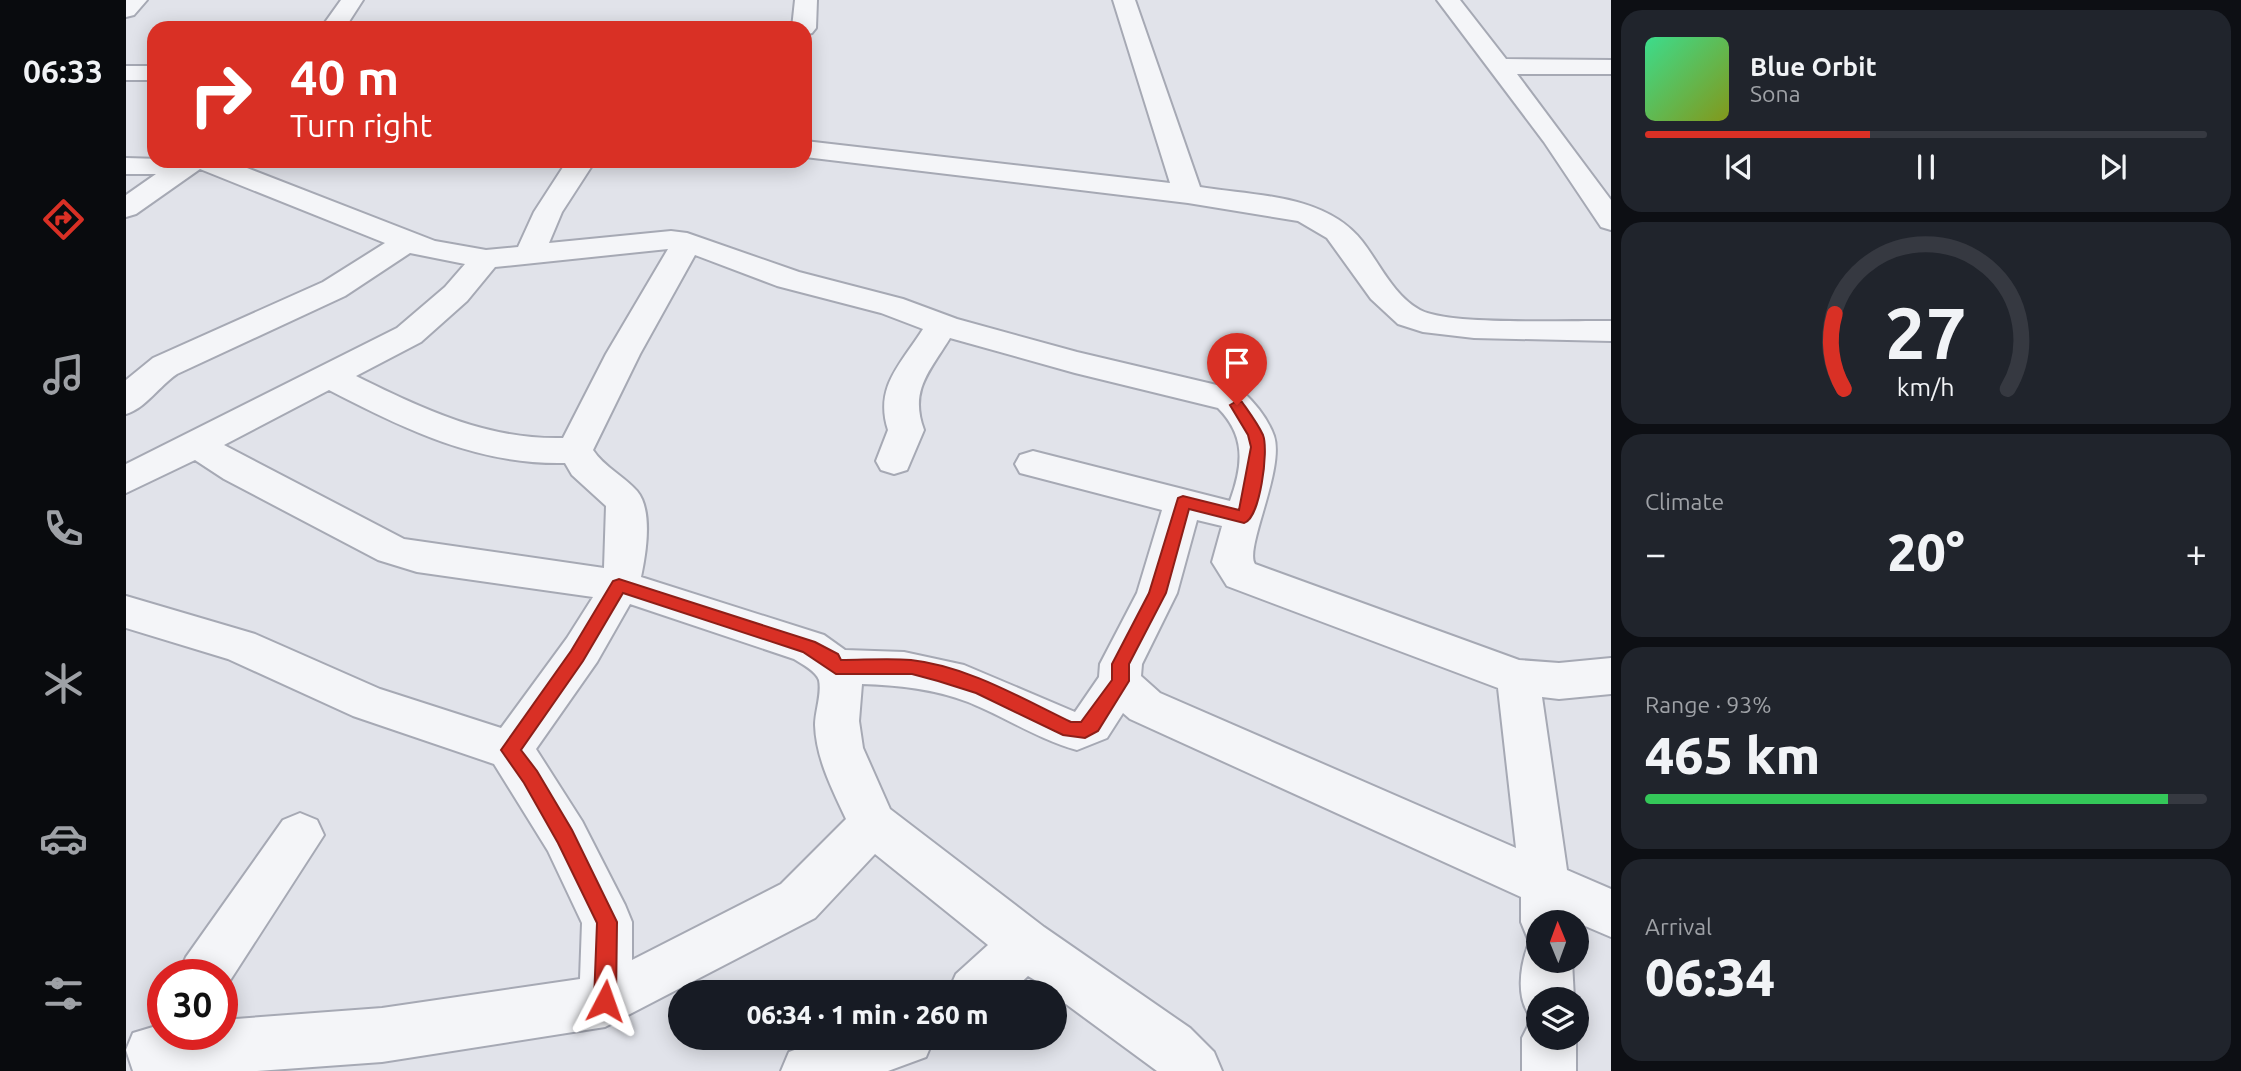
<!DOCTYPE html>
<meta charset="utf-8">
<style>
body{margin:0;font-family:Ubuntu,sans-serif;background:#20242c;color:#f1f3f6;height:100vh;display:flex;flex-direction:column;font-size:26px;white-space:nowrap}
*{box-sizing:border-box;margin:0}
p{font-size:23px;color:#9ea1a6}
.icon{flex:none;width:38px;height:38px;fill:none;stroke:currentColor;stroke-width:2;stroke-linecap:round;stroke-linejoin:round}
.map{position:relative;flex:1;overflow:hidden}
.details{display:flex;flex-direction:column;gap:10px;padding:10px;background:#0d0f14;width:630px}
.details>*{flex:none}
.hud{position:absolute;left:21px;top:21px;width:665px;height:147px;border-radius:21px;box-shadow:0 4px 18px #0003;background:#d93025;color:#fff;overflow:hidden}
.needle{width:46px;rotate:359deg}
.fabs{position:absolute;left:1400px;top:910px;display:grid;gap:14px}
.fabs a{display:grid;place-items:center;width:63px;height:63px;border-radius:50%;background:#171b24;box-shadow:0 4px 18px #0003;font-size:35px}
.speed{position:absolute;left:21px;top:959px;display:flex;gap:14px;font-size:35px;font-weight:700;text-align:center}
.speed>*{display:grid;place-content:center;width:91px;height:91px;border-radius:50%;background:#171b24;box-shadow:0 4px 18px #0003;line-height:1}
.speed .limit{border:10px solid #d22;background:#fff;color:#111}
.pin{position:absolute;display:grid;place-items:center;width:60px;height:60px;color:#fff;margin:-72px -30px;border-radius:50% 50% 50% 0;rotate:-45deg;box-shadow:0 0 7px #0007}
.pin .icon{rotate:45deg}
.me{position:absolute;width:77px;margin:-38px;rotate:4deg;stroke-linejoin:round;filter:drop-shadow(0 0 5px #0008)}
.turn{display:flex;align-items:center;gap:24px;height:147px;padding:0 28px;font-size:32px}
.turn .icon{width:91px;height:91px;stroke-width:2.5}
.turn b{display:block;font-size:49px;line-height:60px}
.big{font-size:52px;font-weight:800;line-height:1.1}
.details .widget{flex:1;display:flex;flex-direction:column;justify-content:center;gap:10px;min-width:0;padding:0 24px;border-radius:21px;background:#20242c}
.details .dial{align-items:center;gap:0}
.dial svg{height:182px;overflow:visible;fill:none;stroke:#363941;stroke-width:7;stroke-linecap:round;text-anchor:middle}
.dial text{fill:#f1f3f6;stroke:none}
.song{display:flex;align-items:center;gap:21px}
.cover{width:84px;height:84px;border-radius:10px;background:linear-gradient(135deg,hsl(150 70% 55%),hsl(70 70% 35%))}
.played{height:7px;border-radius:4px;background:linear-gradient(90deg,#d93025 40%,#363941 40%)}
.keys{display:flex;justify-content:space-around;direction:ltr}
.heat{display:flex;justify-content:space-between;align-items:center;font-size:38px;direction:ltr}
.charge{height:10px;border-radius:5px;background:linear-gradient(90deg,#34c759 93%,#363941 0)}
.trip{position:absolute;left:542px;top:980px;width:399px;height:70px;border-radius:35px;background:#171b24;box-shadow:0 4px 18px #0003;font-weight:800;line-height:70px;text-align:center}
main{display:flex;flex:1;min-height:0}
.tab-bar{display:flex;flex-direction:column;width:126px;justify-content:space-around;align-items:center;background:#090b0e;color:#9ea1a6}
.tab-bar .icon{width:49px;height:49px}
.tab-bar .current{color:#d93025}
.tab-bar b{font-size:32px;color:#f1f3f6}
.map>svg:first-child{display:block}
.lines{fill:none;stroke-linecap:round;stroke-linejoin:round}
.minor-casing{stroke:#a6a9b4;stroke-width:4}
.minor{fill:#f4f5f8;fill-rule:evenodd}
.route{fill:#d93025;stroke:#8d1f18;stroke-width:2}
</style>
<main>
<nav class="tab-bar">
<b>06:33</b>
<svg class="icon current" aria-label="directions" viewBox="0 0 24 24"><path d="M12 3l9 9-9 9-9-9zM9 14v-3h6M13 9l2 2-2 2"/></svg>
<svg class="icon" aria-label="music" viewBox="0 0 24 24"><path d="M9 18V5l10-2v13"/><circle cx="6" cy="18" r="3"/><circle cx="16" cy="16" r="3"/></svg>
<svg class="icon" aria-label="phone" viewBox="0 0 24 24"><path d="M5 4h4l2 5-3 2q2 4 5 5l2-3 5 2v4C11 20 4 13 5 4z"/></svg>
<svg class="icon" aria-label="climate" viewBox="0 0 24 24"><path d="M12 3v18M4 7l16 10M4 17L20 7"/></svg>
<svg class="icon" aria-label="car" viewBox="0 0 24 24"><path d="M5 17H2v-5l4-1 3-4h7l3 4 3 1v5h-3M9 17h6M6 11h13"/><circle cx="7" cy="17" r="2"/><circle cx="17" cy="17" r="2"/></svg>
<svg class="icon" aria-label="filters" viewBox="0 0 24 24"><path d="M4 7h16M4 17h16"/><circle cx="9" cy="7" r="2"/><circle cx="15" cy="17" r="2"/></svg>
</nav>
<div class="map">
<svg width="1485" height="1071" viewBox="0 0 1485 1071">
<rect width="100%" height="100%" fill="#e1e3ea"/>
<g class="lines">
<g class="minor-casing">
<path id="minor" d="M 0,0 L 21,0 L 8,15 L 0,17 Z
M 215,0 L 237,0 L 219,28 L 195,28 Z
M 669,0 L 691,0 L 690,28 L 686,33 L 679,35 L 679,28 L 666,28 Z
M 987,0 L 1009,0 L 1074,187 C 1129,196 1199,194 1236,241 C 1254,264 1267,295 1294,310 C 1323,326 1446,320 1485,321 L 1485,341 L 1348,338 L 1297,332 L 1272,324 L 1245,299 L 1201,238 L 1172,221 L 1062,203 L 679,157 L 679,141 L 1044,183 Z
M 1311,0 L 1334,0 L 1380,59 L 1485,60 L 1485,74 L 1391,74 L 1485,200 L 1485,230 L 1475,227 L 1418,142 Z
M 0,66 L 28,66 L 28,80 L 0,80 Z
M 0,158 L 103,161 L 309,241 L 360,250 L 392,247 L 408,212 L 441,161 L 469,161 L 436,212 L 423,243 L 545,231 L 561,233 L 673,272 L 777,299 L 831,319 L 951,352 L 1116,391 C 1129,403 1142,419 1148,436 C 1159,469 1118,549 1129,564 L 1393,660 L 1433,663 L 1485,658 L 1485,694 L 1433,699 L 1416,697 L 1441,870 L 1485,889 L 1485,937 L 1445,920 L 1445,922 L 1412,922 L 1412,961 L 1446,961 L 1448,999 L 1412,999 L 1412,1038 L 1450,1038 L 1450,1071 L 1396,1071 L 1396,1038 L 1406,1018 C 1389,1000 1394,965 1403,943 L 1408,941 L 1402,939 L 1395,922 L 1395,897 L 1004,719 L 997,713 L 981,738 L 951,750 C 912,739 879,717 842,702 C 808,689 772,685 736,684 L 733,721 L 737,748 L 764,809 L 918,927 L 1064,1028 L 1088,1052 L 1096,1071 L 1031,1071 L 929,996 L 929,992 L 902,976 L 885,992 L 822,992 L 830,974 L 862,945 L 749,854 L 689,918 L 479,1027 L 256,1062 L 131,1071 L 7,1071 L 0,1050 L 7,1033 L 37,1024 L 37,1034 L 96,1034 L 96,1020 L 256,1008 L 454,979 L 456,923 L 422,851 L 368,764 L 227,716 L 102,659 L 0,628 L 0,596 L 129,634 L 254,689 L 375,728 L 441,638 L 467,597 L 291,572 L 252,560 L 98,479 L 69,460 L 0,493 L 0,464 L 271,328 L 319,287 L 339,264 L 284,253 L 219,296 L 51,374 C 33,386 20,408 0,414 L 0,380 L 27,358 L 197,282 L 259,243 L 74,169 L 10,214 L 0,217 L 0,195 L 30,174 L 0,174 ZM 542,249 L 480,354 L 437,438 C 361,440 297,409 230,376 L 295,342 L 341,301 L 369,267 ZM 569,255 L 651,286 L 755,313 L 797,329 C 775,364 748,387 762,430 L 750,461 L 755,470 L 768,474 L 781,470 L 798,430 C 783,390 804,371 824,338 L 949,373 L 1092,408 C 1120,436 1117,465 1104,501 L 907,451 L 894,455 L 889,464 L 894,473 L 1036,510 L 1011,593 L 974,664 L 973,677 L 949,712 L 838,665 L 778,652 L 719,650 L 698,635 L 515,577 C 520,554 527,510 511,491 C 498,476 478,467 467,450 L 514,354 ZM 203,390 C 278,429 352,465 439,463 L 446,475 L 480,506 L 478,568 L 278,539 L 98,445 ZM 1071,520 L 1096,526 L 1086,562 L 1101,586 L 1372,688 L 1390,848 L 1034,693 L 1015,676 L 1016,664 L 1051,593 ZM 504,604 L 668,659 C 676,664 690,671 693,680 C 696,694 689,711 689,725 C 690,758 706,789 720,819 L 655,884 L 506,960 L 506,922 L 499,905 L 456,821 L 410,749 L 471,662 Z
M 174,813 L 191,820 L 198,835 L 96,993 L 96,975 L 52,975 L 60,957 L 157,820 Z
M 701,1038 L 808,1038 L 800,1057 L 762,1071 L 655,1071 L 663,1052 Z"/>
</g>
<use href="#minor" class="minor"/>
</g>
<path class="route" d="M 1111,401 L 1116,402 C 1123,412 1132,424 1137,435 C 1143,450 1134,519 1118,523 L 1063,509 L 1040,593 L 1003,664 L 1003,681 L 972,731 L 959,738 L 937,735 L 850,693 L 812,681 L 786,674 L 710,674 L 677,652 L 497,593 L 457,661 L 395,750 L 411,771 L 446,830 L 491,922 L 490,1001 L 487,1009 L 479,1012 L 471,1009 L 468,1001 L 471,923 L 432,843 L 398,783 L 375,750 L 445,651 L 487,581 L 493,579 L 689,642 L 712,654 L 715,660 C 738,660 762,658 785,660 C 841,666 895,698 945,722 L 955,722 L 986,680 L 986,664 L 1023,593 L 1052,498 L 1057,496 L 1113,510 L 1125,447 L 1122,435 L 1104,405 Z"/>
</svg>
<div class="fabs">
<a><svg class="needle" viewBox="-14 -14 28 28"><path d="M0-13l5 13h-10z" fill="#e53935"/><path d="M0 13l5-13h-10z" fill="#9ea1a6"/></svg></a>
<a><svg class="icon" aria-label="layers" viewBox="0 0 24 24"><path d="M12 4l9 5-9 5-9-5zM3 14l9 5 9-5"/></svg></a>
</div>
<div class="speed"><div class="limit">30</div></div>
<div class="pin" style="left:1111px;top:405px;background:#d93025"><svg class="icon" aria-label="arrive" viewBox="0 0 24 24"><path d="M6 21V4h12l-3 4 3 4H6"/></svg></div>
<svg class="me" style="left:479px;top:1001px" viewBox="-20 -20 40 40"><path d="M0-17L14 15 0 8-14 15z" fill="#d93025" stroke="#fff" stroke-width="4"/></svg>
<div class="trip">06:34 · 1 min · 260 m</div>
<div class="hud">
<div class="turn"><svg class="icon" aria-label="right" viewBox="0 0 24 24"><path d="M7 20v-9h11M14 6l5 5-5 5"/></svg><div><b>40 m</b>Turn right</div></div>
</div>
</div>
<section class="details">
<div class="widget">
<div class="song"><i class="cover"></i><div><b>Blue Orbit</b><p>Sona</p></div></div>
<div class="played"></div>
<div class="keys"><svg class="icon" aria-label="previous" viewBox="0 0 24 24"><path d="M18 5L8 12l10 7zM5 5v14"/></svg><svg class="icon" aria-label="pause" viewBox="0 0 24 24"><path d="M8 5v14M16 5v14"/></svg><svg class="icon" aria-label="next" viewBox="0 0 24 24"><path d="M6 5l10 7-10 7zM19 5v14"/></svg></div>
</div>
<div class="widget dial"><svg viewBox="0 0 100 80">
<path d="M14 69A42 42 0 1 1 86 69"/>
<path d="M14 69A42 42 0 0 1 10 36" stroke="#d93025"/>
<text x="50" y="56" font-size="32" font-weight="700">27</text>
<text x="50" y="72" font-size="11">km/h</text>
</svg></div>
<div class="widget"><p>Climate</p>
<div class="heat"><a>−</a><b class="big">20°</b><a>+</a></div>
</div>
<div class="widget"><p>Range · 93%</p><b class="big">465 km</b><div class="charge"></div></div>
<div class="widget"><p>Arrival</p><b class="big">06:34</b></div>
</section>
</main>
